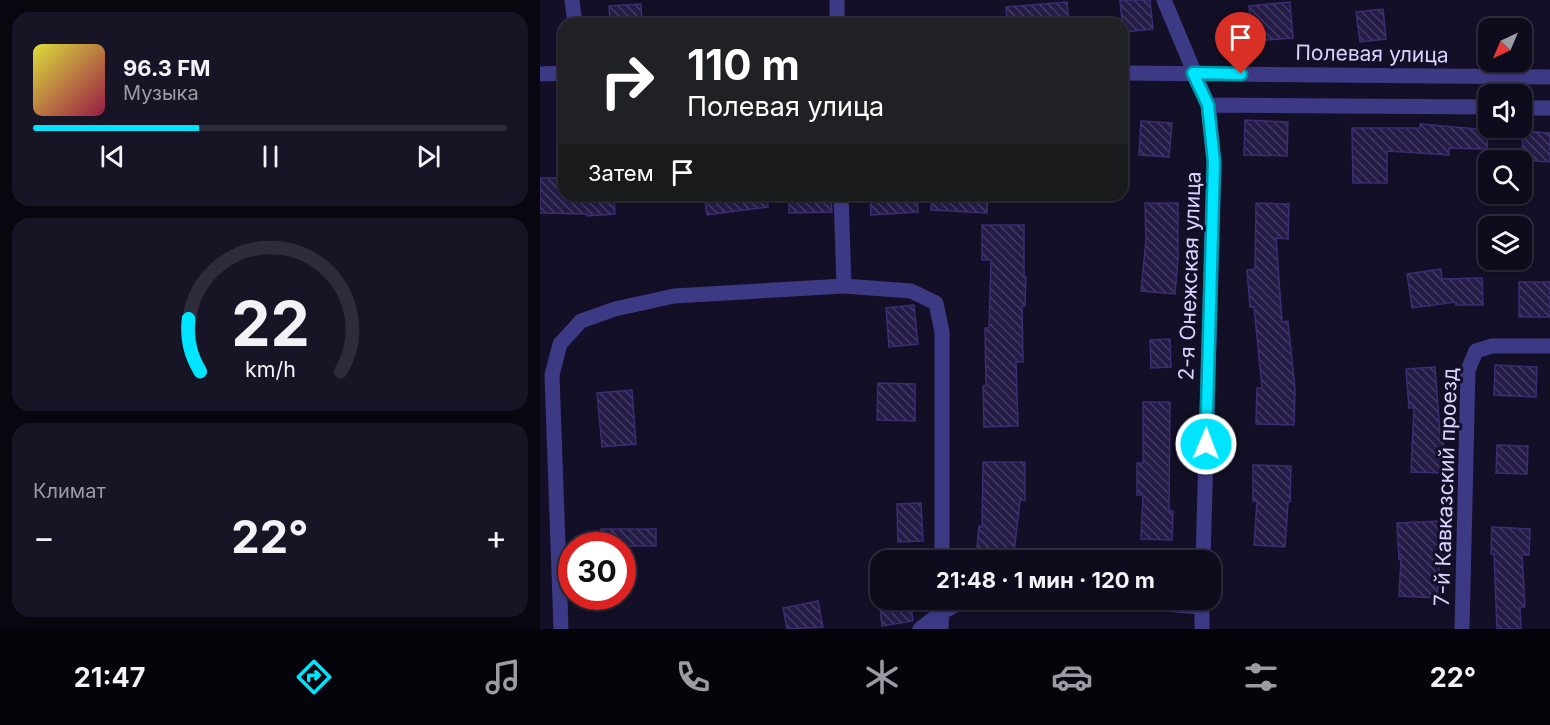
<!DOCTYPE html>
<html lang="ru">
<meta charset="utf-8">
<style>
body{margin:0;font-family:Inter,sans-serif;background:#171425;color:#f1f3f6;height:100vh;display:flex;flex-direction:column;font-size:22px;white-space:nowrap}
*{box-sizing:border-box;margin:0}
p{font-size:20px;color:#9b9ba3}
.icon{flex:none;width:33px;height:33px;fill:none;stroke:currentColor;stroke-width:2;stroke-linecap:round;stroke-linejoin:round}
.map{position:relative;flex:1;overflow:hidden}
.side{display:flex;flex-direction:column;gap:12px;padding:12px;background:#08060f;width:540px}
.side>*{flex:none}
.guide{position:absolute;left:18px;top:18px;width:570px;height:183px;border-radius:18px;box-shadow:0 2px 4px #0004,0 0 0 2px #2e2b3b;background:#202124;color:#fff;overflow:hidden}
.needle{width:39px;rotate:224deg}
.fabs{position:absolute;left:938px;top:18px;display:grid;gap:12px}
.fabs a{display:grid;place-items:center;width:54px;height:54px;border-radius:12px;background:#0e0b1c;box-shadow:0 2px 4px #0004,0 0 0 2px #2e2b3b;font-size:30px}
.speed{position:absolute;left:18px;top:532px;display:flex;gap:12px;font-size:30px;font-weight:700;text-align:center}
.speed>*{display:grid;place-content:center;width:78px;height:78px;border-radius:50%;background:#0e0b1c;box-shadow:0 2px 4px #0004,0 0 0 2px #2e2b3b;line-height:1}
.speed .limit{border:9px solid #d22;background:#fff;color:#111}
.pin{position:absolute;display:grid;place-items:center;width:51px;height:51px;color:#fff;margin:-62px -26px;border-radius:50% 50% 50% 0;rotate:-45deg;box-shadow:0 0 6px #0007}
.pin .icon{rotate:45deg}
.me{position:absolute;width:66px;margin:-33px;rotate:1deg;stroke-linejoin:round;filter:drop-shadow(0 0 4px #0008)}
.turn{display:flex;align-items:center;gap:21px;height:126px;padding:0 30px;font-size:27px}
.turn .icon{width:78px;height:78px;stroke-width:2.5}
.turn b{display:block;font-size:42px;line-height:51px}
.then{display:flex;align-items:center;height:57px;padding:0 30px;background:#0003;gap:12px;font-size:22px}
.big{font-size:45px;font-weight:700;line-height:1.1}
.side .widget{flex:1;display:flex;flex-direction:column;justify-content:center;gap:9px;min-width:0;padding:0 21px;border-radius:18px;background:#171425}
.side .dial{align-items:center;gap:0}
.dial svg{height:156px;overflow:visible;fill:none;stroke:#2e2b3b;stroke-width:7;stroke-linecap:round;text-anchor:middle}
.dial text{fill:#f1f3f6;stroke:none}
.song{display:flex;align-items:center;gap:18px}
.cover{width:72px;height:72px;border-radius:9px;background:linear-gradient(135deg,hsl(60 70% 55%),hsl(340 70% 35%))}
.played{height:6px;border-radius:3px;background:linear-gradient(90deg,#00e5ff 35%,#2e2b3b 35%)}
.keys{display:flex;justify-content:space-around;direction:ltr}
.heat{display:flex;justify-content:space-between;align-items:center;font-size:33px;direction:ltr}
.trip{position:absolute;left:330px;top:550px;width:351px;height:60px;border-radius:18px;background:#0e0b1c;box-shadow:0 2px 4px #0004,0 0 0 2px #2e2b3b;font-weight:700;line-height:60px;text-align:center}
.tabs{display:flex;height:96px;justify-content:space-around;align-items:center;background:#06040b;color:#9b9ba3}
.tabs .icon{width:42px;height:42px}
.tabs .selected{color:#00e5ff}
.tabs b{font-size:27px;color:#f1f3f6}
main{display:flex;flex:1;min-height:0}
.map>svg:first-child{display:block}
.building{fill:url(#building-back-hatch);stroke:#3b2d73;stroke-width:1.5}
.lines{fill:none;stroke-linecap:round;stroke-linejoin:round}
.minor{stroke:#3d3a85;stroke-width:15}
.route-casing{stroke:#0095a6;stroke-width:15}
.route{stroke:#00e5ff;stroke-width:10}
.labels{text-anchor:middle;stroke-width:6;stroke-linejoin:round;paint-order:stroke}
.street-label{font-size:21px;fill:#d9d4ff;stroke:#130f26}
</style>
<main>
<section class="side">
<div class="widget">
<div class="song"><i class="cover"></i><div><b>96.3 FM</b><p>Музыка</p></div></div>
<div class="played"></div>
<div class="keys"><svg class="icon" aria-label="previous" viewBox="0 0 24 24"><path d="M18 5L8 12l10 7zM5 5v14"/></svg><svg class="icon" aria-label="pause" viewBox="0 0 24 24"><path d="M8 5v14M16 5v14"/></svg><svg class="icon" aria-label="next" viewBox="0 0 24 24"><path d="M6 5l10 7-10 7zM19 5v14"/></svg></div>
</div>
<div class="widget dial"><svg viewBox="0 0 100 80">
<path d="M14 69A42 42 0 1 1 86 69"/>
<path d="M14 69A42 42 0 0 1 8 42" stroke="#00e5ff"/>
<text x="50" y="56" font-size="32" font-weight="700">22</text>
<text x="50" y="72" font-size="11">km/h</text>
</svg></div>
<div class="widget"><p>Климат</p>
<div class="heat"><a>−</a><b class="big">22°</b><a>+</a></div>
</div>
</section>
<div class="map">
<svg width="1010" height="629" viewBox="0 0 1010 629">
<defs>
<pattern id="building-back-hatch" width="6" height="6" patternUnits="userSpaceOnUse" patternTransform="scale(1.5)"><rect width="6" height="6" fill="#241b47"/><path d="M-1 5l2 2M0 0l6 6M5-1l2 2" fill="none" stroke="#433b63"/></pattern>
</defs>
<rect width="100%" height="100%" fill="#130f26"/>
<path class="building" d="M 580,0 L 610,0 L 613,29 L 583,32 Z
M 527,2 L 529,24 L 467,24 L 466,7 Z
M 750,2 L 753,38 L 712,41 L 709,6 Z
M 101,4 L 102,24 L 70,24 L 69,6 Z
M 843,9 L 846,39 L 820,42 L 816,12 Z
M 705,120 L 748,122 L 747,156 L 704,155 Z
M 601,121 L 632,123 L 629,157 L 599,155 Z
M 880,124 L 948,130 L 947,149 L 909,148 L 909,155 L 847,151 L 847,183 L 813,183 L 812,128 L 880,128 Z
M 983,131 L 1010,133 L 1010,162 L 982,160 Z
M 0,178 L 24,178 L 24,195 L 74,195 L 75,214 L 47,216 L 47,214 L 0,213 Z
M 164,195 L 227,195 L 228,207 L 167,215 Z
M 249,195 L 291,195 L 292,212 L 249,213 Z
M 330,195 L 377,195 L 378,212 L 331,215 Z
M 392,195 L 448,195 L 447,213 L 391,210 Z
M 605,203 L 638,203 L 638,259 L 635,294 L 601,291 L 606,240 Z
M 716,203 L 749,204 L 748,239 L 736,238 L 742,322 L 748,321 L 755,389 L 754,425 L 716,424 L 717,388 L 722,388 L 714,307 L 710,307 L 707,270 L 715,269 Z
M 442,225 L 484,225 L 484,277 L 486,277 L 485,306 L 482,306 L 483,362 L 476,362 L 478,426 L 444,427 L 443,386 L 446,386 L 445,328 L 449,328 L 451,260 L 442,260 Z
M 901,269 L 902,279 L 942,278 L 943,305 L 916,305 L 916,302 L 872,308 L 867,274 Z
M 979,282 L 1010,282 L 1010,317 L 979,317 Z
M 374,305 L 378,344 L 349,347 L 346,308 Z
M 630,339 L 631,367 L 611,368 L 610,340 Z
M 955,365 L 997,367 L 996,397 L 954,395 Z
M 895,367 L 900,434 L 904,434 L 902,473 L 871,472 L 874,408 L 869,408 L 866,369 Z
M 338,383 L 375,384 L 375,421 L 337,420 Z
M 92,390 L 96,444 L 62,447 L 57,393 Z
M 603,402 L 630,402 L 629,510 L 633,511 L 632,540 L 601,539 L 603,495 L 597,495 L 597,463 L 603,463 Z
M 957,445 L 988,446 L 987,474 L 956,473 Z
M 443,462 L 485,462 L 485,500 L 480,500 L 473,561 L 436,559 L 439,526 L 442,527 Z
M 713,465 L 751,466 L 750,502 L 748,502 L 745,547 L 714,545 L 717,501 L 713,501 Z
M 381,503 L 383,541 L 358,542 L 357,504 Z
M 901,521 L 903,556 L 900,556 L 897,598 L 859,596 L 861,558 L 859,559 L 857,523 Z
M 952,527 L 990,529 L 989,555 L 982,555 L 985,607 L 980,607 L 981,629 L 957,629 L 954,554 L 951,554 Z
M 61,529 L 116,529 L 116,546 L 61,546 Z
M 339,600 L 370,600 L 373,621 L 342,626 Z
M 278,601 L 283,627 L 247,629 L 243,608 Z"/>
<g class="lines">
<path class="minor" d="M 32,0 L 35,24
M 624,0 L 668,105 L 674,162 L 663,561
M 297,24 L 297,0
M 582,73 L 1010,77
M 0,74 L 24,73
M 668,105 L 948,107
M 981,108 L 1010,108
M 301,195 L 304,286
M 571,600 L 662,607
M 21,629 L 12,375 L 20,344 L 41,321 L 75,309 L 134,296 L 304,286 L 371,291 L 396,303 L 402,332 L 402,561
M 380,629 L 402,612 L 425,600
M 401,629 L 402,600
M 662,629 L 662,600
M 922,629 L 928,370 L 936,351 L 952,346 L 1010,346"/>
</g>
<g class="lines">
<g class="route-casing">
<path id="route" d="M 666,444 L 674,162 L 668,105 L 653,73 L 701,74"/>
</g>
<use href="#route" class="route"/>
</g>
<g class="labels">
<g class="street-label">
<text transform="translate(832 54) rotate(1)" y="7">Полевая улица</text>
<text transform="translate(650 276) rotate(-88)" y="7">2-я Онежская улица</text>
<text transform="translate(906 487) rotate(-88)" y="7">7-й Кавказский проезд</text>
</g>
</g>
</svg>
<div class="fabs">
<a><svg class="needle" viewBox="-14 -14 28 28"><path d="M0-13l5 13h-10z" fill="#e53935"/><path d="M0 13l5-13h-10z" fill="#9b9ba3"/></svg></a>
<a><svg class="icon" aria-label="sound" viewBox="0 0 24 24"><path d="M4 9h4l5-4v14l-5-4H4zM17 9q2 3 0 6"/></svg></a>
<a><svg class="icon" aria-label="search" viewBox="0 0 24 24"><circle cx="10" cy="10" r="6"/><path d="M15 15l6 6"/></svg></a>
<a><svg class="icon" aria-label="layers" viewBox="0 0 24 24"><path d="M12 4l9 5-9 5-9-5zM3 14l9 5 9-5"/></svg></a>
</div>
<div class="speed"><div class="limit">30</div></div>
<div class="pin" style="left:701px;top:74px;background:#d93025"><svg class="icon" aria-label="arrive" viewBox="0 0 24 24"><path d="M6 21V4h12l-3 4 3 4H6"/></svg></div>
<svg class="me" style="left:666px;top:444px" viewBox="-20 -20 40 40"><circle r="17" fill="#00e5ff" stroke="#fff" stroke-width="3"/><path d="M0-11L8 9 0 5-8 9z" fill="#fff"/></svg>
<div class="trip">21:48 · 1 мин · 120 m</div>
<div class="guide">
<div class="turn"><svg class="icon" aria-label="right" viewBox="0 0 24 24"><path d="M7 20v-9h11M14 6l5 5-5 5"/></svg><div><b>110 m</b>Полевая улица</div></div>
<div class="then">Затем<svg class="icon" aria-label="arrive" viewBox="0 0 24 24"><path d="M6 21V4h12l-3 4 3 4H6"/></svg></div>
</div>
</div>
</main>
<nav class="tabs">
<b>21:47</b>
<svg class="icon selected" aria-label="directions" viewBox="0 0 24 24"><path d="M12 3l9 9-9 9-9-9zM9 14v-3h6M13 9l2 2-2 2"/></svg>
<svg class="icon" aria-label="music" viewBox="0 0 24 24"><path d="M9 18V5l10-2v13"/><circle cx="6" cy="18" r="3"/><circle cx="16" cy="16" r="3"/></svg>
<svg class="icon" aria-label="phone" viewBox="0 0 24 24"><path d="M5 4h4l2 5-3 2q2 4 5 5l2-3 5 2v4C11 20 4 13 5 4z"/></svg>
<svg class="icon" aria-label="climate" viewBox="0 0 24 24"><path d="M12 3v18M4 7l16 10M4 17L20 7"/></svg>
<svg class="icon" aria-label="car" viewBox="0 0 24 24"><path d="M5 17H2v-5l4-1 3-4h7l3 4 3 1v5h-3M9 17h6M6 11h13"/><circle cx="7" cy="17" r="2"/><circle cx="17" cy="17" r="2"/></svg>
<svg class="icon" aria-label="filters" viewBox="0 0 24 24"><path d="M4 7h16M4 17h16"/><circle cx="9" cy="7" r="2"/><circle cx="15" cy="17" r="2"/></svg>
<b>22°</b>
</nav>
